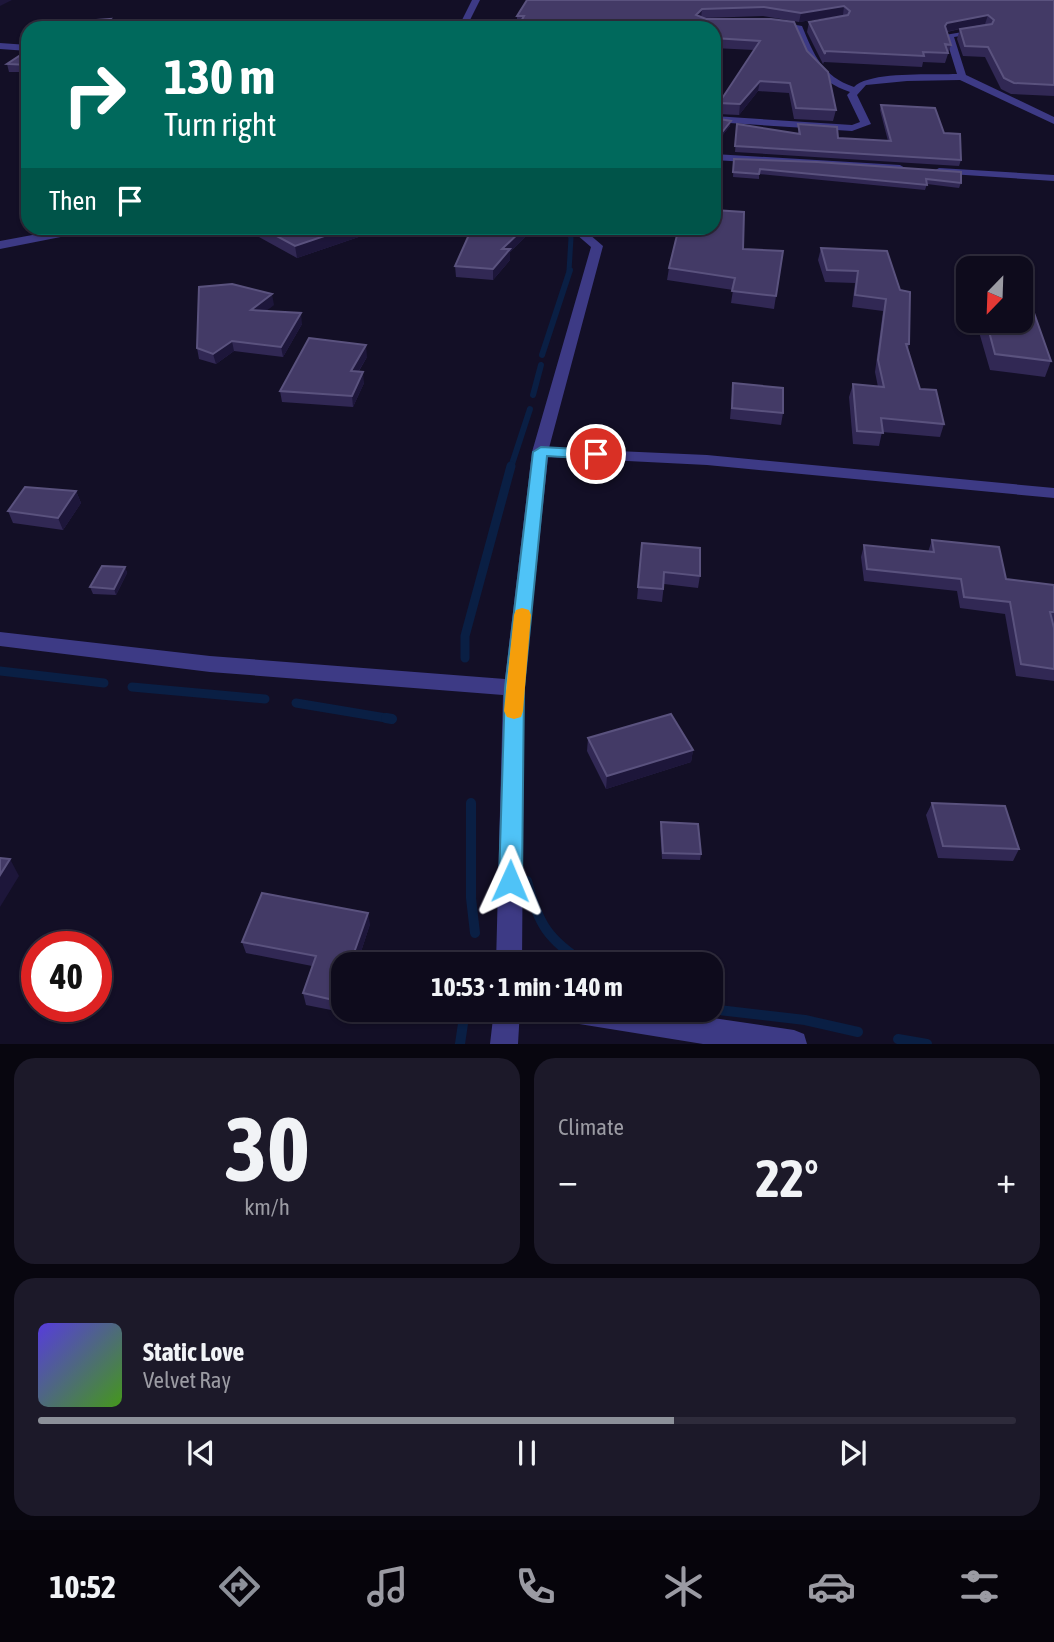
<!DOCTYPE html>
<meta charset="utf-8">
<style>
body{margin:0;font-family:"Asap Condensed",sans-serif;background:#1c1929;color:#f1f3f6;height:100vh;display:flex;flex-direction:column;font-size:26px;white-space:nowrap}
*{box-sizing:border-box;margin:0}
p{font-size:23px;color:#9b9ba3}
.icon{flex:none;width:38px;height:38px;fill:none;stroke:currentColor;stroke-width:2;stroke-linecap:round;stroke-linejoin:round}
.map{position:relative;height:1044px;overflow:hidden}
.drawer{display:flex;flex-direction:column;gap:14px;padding:14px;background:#08060f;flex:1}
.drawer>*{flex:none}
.top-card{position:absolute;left:21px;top:21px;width:700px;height:214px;border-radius:21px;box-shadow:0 2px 5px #0004,0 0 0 2px #2e2b3b;background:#00695c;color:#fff;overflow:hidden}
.needle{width:46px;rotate:203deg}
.buttons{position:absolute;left:956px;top:256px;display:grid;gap:14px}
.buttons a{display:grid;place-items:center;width:77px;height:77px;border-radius:14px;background:#0e0b1c;box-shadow:0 2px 5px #0004,0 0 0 2px #2e2b3b;font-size:35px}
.speed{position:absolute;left:21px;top:931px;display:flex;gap:14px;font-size:35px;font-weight:700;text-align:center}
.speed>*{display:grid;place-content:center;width:91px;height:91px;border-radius:50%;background:#0e0b1c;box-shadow:0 2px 5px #0004,0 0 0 2px #2e2b3b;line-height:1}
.speed .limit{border:10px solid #d22;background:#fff;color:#111}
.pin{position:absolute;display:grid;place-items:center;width:60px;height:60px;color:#fff;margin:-30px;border:4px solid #fff;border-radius:50%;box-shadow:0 2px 7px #0007}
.me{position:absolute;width:77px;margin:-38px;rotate:1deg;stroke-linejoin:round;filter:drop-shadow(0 0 5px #0008)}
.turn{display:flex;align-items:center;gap:24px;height:147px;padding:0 28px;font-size:32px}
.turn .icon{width:91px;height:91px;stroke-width:2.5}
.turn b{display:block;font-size:49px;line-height:60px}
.then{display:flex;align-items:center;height:66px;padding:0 28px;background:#0003;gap:14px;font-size:26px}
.big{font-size:52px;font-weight:700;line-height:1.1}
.drawer .tile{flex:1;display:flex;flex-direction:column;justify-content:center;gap:10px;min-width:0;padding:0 24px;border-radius:21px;background:#1c1929}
.drawer .dial{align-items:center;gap:0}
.dial b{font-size:91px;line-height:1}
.song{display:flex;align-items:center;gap:21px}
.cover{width:84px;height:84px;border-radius:10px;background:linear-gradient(135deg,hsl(250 70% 55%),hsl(100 70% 35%))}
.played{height:7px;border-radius:4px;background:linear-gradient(90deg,#8c9099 65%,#2e2b3b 65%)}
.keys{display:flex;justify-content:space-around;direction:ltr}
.heat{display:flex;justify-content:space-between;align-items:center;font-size:38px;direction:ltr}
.drawer .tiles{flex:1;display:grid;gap:14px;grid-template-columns:1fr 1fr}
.tile:last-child{grid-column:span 2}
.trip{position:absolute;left:331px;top:952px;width:392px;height:70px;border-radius:21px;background:#0e0b1c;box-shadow:0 2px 5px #0004,0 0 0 2px #2e2b3b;font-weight:700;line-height:70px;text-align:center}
.tabs{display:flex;height:112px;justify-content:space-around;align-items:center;background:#06040b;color:#9b9ba3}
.tabs .icon{width:49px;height:49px}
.tabs .on{color:#8c9099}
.tabs b{font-size:32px;color:#f1f3f6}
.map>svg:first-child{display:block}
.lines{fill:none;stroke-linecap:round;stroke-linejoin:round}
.stream-far3{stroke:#0a1f44;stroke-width:5}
.stream-far2{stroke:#0a1f44;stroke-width:6}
.stream-far1{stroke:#0a1f44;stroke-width:9}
.stream{stroke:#0a1f44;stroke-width:10}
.minor{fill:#3d3a85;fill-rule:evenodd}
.wall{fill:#312854}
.shaded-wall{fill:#1d163a}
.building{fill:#433a66;stroke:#5a527e;stroke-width:2}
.route{fill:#4fc3f7;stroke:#337fa1;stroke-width:2}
.slow{fill:#f59e0b}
</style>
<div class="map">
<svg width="1054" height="1044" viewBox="0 0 1054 1044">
<rect width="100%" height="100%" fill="#130f26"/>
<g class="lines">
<path class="stream-far3" d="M 566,228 L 571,238 L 569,271"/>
<path class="stream-far2" d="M 542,355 L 570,270
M 533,395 L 541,365
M 511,467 L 530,409"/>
<path class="stream-far1" d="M 465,658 L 465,636 L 511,466
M 0,671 L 104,683
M 132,687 L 265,699
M 296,703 L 392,719"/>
<path class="stream" d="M 386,718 L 392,719
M 471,803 L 471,898 L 475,933
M 527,881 C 538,924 548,940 586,964
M 710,1009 L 805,1020 L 858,1032
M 898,1039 L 927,1044
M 460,1044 L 465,1010"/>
<path class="minor" d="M 472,0 L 480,0 L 466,28 L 458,28 Z
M 773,21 L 802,26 C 814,55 822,76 854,87 C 869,71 933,75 957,74 L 945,35 L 986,28 L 986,32 L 954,37 L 966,75 L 1054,117 L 1054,124 L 960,80 L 907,81 L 866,85 L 857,95 L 871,124 L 852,131 L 714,122 L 714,116 L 852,125 L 860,122 L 847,95 L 850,92 C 818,81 804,60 795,30 L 773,25 Z
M 0,43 L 28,45 L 28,51 L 0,49 Z
M 714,154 L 900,165 L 905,168 L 900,171 L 714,160 Z
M 939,168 L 1054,175 L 1054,181 L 935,173 L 934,171 Z
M 70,228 L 92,228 L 86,232 L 0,249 L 0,241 Z
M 569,228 L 582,228 L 603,246 L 549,448 L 707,455 L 1054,488 L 1054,498 L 707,465 L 548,457 L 524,688 L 522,964 L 496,964 L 503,695 L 210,672 L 0,646 L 0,632 L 210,656 L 505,679 L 532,452 L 591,247 Z
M 494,1010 L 520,1010 L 518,1044 L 490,1044 Z
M 560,1010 L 659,1010 L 794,1030 L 804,1034 L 807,1044 L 703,1044 L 573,1023 L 564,1019 Z"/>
</g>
<path class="wall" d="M 527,0 L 1054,0 L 1054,96 L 1011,94 L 1001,89 L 985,57 L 963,56 L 957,39 L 960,29 L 947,32 L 951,45 L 945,63 L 923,62 L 922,67 L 824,62 L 823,64 L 807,32 L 809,22 L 843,15 L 799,22 L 763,16 L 704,18 L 807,51 L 836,110 L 833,121 L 794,119 L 789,93 L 758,91 L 739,115 L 718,114 L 719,103 L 754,50 L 714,48 L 714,28 L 520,28 L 520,26 L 517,26 L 517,16 Z
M 28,50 L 28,72 L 9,72 L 7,64 Z
M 881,105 L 944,133 L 961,160 L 959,166 L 735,152 L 737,124 L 798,134 L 798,124 L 838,138 L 888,141 L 880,110 Z
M 714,118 L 730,126 L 718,141 L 714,138 Z
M 734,159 L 961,183 L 959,188 L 927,184 L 925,190 L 759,174 L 759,179 L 733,177 Z
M 246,228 L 385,228 L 297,258 L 250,232 Z
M 526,228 L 526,236 L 510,252 L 510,260 L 493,280 L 456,277 L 455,266 Z
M 699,228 L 714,228 L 743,249 L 783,251 L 774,309 L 731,303 L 733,290 L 667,280 L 669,268 L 699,233 Z
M 821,248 L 887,251 L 909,344 L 908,349 L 920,389 L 944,424 L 940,437 L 882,432 L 879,446 L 853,444 L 849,397 L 853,384 L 878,387 L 875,372 L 883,311 L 852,307 L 855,283 L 825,282 L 818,260 Z
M 274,305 L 265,311 L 302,324 L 283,357 L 234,351 L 216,364 L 199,359 L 197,348 Z
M 979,320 L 1020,320 L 1051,361 L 1045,377 L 990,370 L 977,325 Z
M 367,357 L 359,371 L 364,383 L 353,407 L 282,402 L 280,391 Z
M 733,383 L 783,413 L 781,425 L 730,419 Z
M 76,491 L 81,503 L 63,530 L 13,523 L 8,511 Z
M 932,540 L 1006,579 L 1054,585 L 1054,681 L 1016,676 L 1005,614 L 960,608 L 957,591 L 864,581 L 861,557 L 864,545 L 928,552 Z
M 642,543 L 700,576 L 698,588 L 664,584 L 662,602 L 637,599 Z
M 125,567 L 127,573 L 116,595 L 93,594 L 90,587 Z
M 588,738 L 693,750 L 691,762 L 606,789 L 587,751 Z
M 932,803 L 1019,849 L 1013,861 L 938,858 L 926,815 Z
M 661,822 L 701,854 L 700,860 L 662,859 L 660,829 Z
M 370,924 L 357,964 L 343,964 L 341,1012 L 306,1005 L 303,993 L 312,966 L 246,953 L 242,942 Z"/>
<path class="shaded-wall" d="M 0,0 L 12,0 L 0,6 Z
M 844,6 L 843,15 L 799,22 L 801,13 Z
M 702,9 L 701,18 L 696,15 Z
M 988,15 L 985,24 L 944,32 L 945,26 L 947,23 Z
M 110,19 L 112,26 L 110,28 L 99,28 Z
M 760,81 L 758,91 L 739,115 L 740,104 Z
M 731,121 L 730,126 L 718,141 L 719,136 Z
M 348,228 L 385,228 L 297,258 L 295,246 Z
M 524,228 L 526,228 L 526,236 L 510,252 L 510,260 L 493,280 L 493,269 L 502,249 Z
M 272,294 L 274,305 L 253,321 L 251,310 Z
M 301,313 L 302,324 L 283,357 L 281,347 Z
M 232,341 L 234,351 L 216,364 L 213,354 Z
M 366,345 L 367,357 L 352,382 L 351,371 Z
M 363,372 L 364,383 L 353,407 L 352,396 Z
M 76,491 L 81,503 L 63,530 L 58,518 Z
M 125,567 L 127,573 L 116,595 L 114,589 Z
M 693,750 L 691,762 L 606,789 L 607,776 Z
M 10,859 L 19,876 L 0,907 L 0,875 Z
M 368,913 L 370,924 L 357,964 L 350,964 Z
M 343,986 L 343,1006 L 341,1012 L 338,1001 Z"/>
<path class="building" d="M 527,0 L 1054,0 L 1054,85 L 1014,83 L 1004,78 L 988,47 L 965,46 L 960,29 L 992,24 L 994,20 L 988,15 L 947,23 L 945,26 L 951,45 L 945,44 L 948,53 L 923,52 L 924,56 L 825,51 L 825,54 L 809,22 L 848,15 L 850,11 L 844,6 L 801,13 L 764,7 L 702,9 L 696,15 L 706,19 L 771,19 L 794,22 L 807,51 L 828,72 L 836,110 L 796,108 L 790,83 L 760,81 L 740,104 L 719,103 L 760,41 L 714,38 L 714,28 L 563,28 L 564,25 L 520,23 L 524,16 L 517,16 Z
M 110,19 L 99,28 L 60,28 L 69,22 Z
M 28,50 L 28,65 L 7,64 Z
M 881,105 L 935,108 L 944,133 L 960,134 L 961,160 L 735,146 L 737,124 L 800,134 L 798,124 L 837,127 L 838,138 L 891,141 Z
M 714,118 L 731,121 L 719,136 L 714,133 Z
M 734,159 L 817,162 L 961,172 L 961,183 L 926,179 L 927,185 L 760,169 L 759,174 L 733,172 Z
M 714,210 L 744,212 L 743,249 L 783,251 L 776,296 L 732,291 L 735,278 L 669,268 L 678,231 L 699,233 L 700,228 L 714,228 Z
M 262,228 L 348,228 L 295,246 Z
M 472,228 L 524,228 L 502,249 L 510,249 L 493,269 L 455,266 Z
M 821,248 L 887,251 L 900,290 L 910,292 L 909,344 L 906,344 L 920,389 L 936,390 L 944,424 L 881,418 L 883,433 L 857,431 L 853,384 L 884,387 L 878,360 L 886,299 L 855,295 L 858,271 L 827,270 Z
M 232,284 L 272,294 L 251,310 L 301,313 L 281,347 L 232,341 L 213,354 L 197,348 L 199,287 Z
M 1020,312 L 1034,313 L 1051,361 L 995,354 L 986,320 L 1020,320 Z
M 309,338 L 366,345 L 351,371 L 363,372 L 352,396 L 280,391 Z
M 733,383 L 783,388 L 783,413 L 732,408 Z
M 25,487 L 76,491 L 58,518 L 8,511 Z
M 932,540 L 999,547 L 1006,579 L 1054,585 L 1054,612 L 1050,612 L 1054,628 L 1054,669 L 1021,664 L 1010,602 L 964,597 L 961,579 L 867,569 L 864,545 L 934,552 Z
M 642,543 L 700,548 L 700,576 L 664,572 L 663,589 L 638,587 Z
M 102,566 L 125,567 L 114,589 L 90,587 Z
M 671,714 L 693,750 L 607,776 L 588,738 Z
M 932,803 L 1005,806 L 1019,849 L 943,846 Z
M 661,822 L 698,824 L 701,854 L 663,853 Z
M 0,858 L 10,859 L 0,875 Z
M 262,893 L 368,913 L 350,964 L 343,964 L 343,986 L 338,1001 L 303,993 L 316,956 L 242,942 Z"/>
<path class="route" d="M 541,447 L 596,450 L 603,454 L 596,459 L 547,456 L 524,688 L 522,881 L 518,888 L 510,891 L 503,888 L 499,881 L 505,688 L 533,452 Z"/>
<path class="slow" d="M 522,608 L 529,610 L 531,615 L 523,711 L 521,717 L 514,719 L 507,717 L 504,711 L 514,615 L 516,610 Z"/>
</svg>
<div class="buttons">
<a><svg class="needle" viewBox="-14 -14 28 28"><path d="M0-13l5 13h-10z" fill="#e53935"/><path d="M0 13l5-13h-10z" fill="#9b9ba3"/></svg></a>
</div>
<div class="speed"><div class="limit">40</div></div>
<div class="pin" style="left:596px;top:454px;background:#d93025"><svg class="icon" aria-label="arrive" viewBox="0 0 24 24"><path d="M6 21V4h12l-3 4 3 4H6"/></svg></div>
<svg class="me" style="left:510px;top:881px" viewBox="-20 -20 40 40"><path d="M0-17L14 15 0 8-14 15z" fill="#4fc3f7" stroke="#fff" stroke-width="4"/></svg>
<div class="trip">10:53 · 1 min · 140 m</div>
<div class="top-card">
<div class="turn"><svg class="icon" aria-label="right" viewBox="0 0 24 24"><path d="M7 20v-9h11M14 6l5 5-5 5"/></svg><div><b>130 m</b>Turn right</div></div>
<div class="then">Then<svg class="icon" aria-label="arrive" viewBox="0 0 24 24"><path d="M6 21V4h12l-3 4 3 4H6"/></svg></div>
</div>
</div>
<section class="drawer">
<div class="tiles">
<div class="tile dial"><b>30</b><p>km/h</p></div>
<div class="tile"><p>Climate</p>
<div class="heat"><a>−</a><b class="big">22°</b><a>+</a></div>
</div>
<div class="tile">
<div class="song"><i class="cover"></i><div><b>Static Love</b><p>Velvet Ray</p></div></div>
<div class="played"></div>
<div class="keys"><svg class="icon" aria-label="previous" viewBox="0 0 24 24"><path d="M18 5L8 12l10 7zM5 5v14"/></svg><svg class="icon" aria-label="pause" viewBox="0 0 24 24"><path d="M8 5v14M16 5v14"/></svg><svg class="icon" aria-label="next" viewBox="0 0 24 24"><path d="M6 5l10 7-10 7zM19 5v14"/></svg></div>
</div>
</div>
</section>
<nav class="tabs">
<b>10:52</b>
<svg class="icon on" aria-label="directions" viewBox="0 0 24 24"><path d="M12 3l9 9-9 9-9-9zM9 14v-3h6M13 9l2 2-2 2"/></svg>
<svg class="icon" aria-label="music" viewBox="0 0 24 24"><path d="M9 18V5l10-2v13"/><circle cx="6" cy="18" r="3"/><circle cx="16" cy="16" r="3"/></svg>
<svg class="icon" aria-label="phone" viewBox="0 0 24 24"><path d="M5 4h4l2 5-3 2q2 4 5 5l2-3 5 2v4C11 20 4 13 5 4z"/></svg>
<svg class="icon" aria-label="climate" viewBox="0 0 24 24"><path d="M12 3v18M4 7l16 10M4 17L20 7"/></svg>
<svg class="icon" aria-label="car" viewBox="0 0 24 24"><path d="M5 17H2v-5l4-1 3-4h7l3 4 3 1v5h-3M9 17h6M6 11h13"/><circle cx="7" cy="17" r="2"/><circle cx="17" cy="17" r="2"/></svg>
<svg class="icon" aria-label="filters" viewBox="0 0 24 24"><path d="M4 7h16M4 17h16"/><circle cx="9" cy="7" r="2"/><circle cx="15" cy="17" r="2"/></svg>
</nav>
